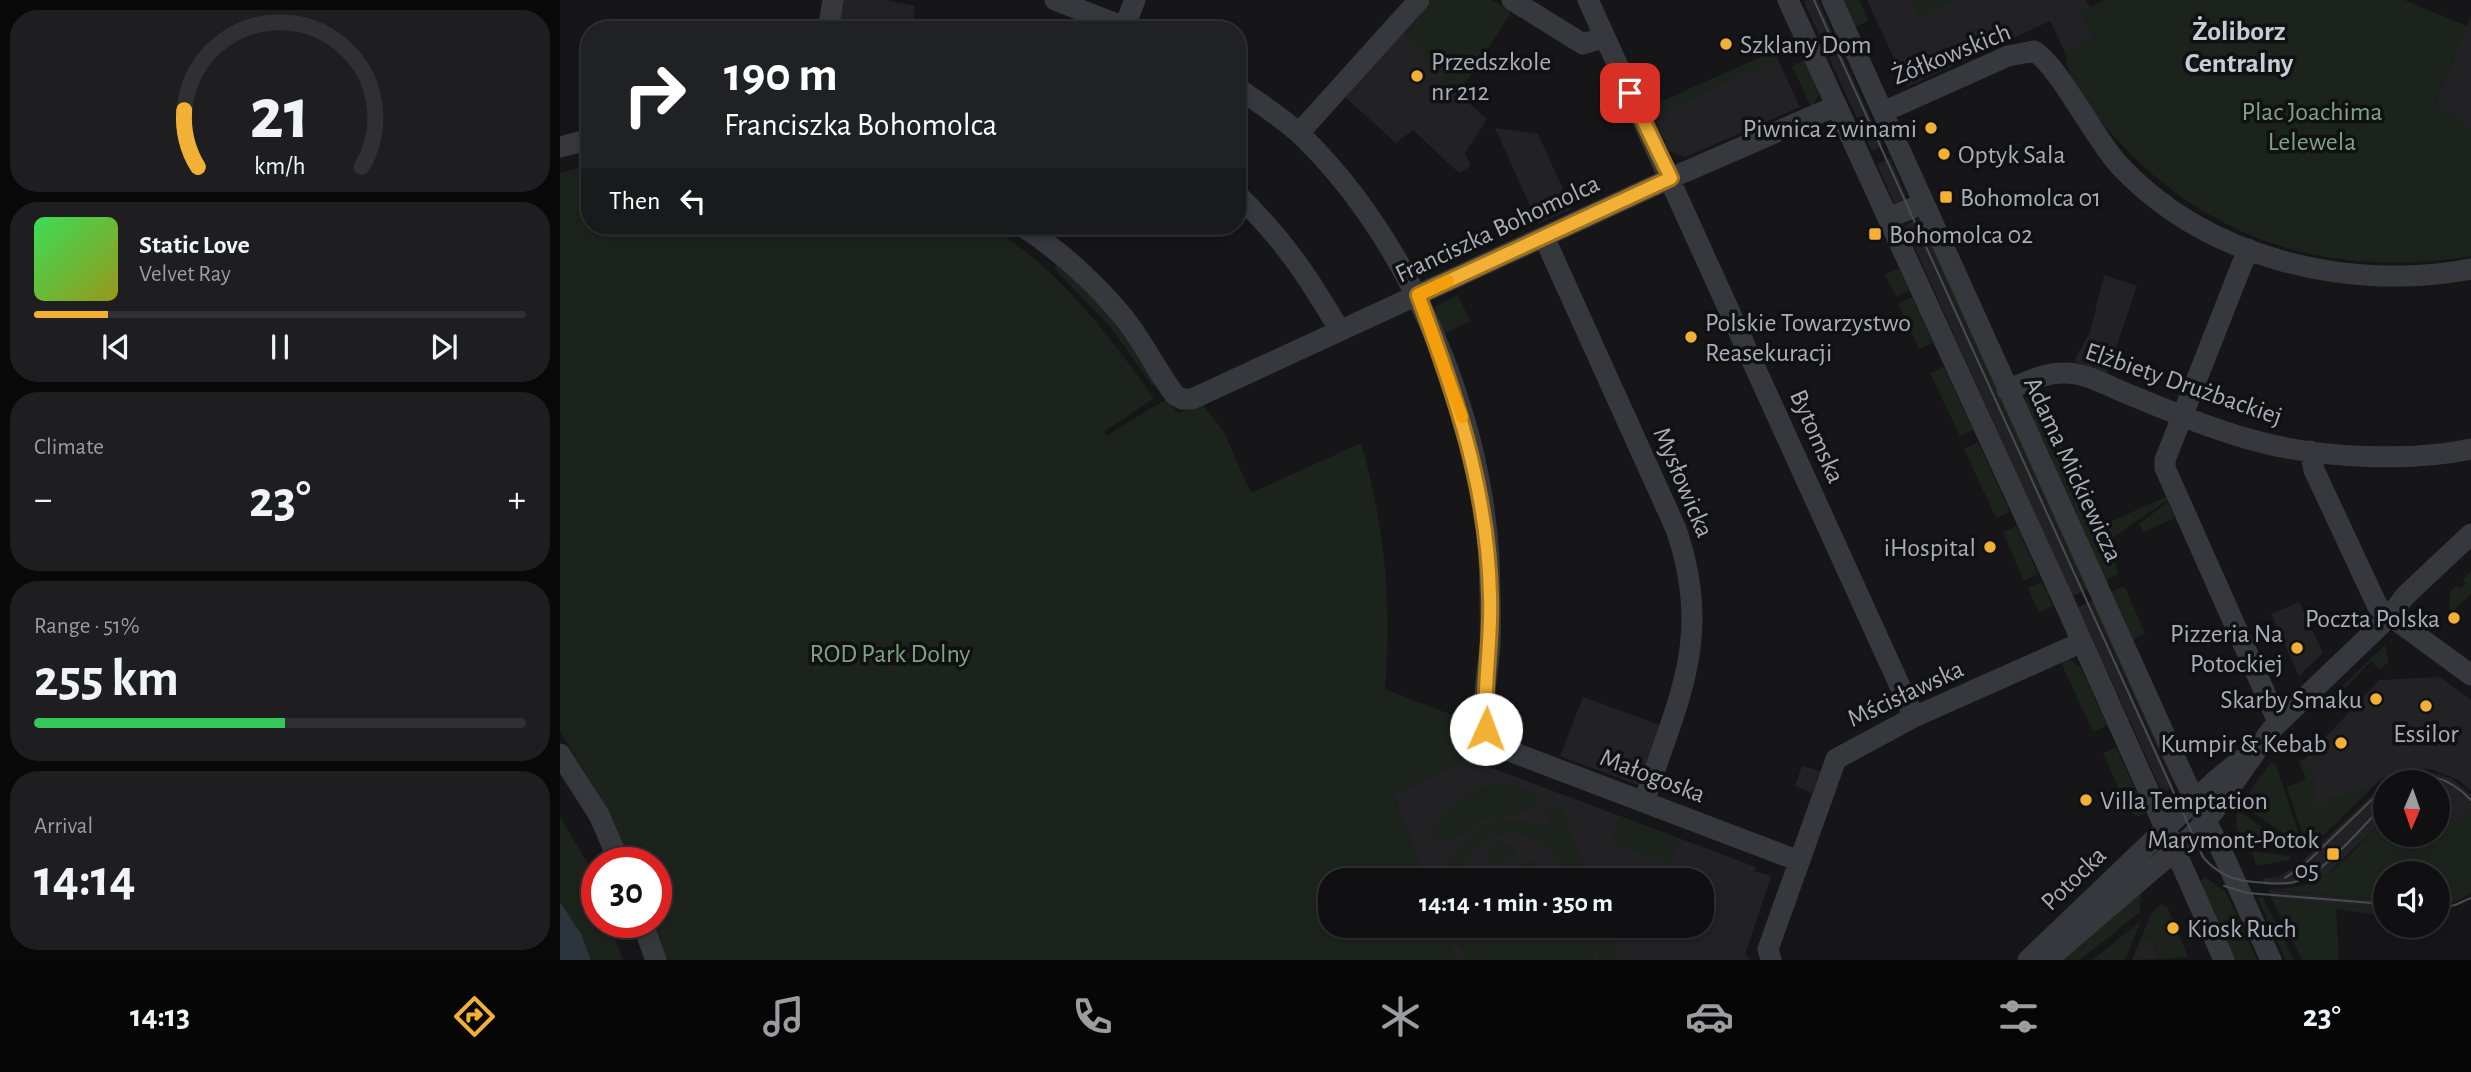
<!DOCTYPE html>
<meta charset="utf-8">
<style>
body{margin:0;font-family:"Alegreya Sans",sans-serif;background:#1e1e20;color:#f1f3f6;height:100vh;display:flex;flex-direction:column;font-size:26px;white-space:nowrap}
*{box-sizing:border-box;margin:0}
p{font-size:23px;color:#9c9d9f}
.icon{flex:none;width:38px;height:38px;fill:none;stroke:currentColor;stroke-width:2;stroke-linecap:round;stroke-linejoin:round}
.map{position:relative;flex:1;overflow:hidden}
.details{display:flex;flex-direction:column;gap:10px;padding:10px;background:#09090a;width:560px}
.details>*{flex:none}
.banner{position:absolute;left:21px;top:21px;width:665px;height:214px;border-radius:28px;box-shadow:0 4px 10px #0003,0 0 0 2px #303032;background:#202124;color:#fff;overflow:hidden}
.needle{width:46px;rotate:182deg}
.buttons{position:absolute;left:1813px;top:770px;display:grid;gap:14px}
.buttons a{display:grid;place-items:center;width:77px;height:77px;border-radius:50%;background:#101012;box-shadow:0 4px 10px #0003,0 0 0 2px #303032;font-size:35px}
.speed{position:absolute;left:21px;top:847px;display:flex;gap:14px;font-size:35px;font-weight:700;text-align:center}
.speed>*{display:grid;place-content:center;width:91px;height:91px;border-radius:50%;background:#101012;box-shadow:0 4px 10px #0003,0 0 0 2px #303032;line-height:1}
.speed .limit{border:10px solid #d22;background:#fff;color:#111}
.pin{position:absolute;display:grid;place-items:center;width:60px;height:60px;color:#fff;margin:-30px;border-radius:14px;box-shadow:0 4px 10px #0006}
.me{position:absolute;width:77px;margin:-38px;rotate:2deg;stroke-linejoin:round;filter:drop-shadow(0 0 5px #0008)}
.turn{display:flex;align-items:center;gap:24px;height:147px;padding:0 28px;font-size:32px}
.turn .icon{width:91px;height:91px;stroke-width:2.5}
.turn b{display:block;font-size:49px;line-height:60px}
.then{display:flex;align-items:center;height:66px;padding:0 28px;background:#0003;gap:14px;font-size:26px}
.big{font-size:52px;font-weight:600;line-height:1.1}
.details .tile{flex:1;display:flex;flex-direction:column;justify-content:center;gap:10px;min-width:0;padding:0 24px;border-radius:28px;background:#1e1e20}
.details .dial{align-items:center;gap:0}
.dial svg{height:182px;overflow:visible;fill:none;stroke:#303032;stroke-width:7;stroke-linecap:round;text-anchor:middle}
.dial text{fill:#f1f3f6;stroke:none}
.song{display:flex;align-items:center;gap:21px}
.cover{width:84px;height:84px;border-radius:10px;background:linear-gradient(135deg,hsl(130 70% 55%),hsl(60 70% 35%))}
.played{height:7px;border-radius:4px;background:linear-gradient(90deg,#f2b134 15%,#303032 15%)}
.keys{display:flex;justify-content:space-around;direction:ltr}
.heat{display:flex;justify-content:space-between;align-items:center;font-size:38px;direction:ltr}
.charge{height:10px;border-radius:5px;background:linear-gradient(90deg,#34c759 51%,#303032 0)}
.trip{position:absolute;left:758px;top:868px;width:396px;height:70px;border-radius:28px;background:#101012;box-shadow:0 4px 10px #0003,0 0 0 2px #303032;font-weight:600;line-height:70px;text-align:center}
.dock{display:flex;height:112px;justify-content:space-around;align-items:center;background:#060607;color:#9c9d9f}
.dock .icon{width:49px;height:49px}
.dock .on{color:#f2b134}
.dock b{font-size:32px;color:#f1f3f6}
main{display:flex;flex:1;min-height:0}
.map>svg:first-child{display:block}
.built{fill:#222225}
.green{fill:#1c231d}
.water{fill:#2c353c}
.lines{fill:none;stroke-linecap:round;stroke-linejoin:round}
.minor{stroke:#37383d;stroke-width:21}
.tram{stroke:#4a4c52;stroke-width:2}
.route-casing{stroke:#9d7322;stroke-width:18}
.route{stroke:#f2b134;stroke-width:12}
.slow{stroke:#f59e0b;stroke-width:12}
.poi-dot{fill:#f2b134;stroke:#111113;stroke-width:2.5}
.labels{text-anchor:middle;stroke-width:7;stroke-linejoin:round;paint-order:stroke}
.poi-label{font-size:26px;fill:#a8adb8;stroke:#111113;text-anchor:start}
.street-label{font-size:26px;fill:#a8adb8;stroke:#111113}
.park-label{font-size:26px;fill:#7fa381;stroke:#111113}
.neighbourhood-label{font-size:28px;font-weight:bold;fill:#c9ccd4;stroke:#111113}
</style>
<main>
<section class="details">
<div class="tile dial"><svg viewBox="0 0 100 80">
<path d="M14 69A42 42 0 1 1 86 69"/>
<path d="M14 69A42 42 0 0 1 8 44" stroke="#f2b134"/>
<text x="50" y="56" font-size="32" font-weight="700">21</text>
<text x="50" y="72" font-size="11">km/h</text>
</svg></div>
<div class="tile">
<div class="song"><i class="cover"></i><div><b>Static Love</b><p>Velvet Ray</p></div></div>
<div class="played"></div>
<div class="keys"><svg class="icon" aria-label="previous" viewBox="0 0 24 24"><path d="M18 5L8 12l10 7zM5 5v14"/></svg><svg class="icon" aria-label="pause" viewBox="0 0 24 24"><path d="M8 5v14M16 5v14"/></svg><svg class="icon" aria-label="next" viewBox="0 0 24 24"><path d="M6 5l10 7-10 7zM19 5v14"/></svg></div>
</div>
<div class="tile"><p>Climate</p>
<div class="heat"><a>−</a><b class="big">23°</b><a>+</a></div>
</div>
<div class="tile"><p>Range · 51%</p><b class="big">255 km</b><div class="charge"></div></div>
<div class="tile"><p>Arrival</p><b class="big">14:14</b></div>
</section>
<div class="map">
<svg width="1911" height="960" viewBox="0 0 1911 960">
<rect width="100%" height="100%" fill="#161618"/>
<path class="built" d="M 282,0 L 325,0 L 355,6 L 352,30 L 278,30 Z
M 871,0 L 932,0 L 951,13 L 898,94 L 927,119 L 905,153 L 911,166 L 899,173 L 853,130 L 836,143 L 785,97 Z
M 1247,0 L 1258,0 L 1274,36 L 1262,41 L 1244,2 Z
M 1307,0 L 1526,0 L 1530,8 L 1521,13 L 1534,39 L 1505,52 L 1490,21 L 1347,87 Z
M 1911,16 L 1911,129 L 1875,104 Z
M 1278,45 L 1323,146 L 1312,151 L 1266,51 Z
M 1214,51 L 1240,107 L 1125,157 L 1109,151 L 1089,107 Z
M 935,128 L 978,134 L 1012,209 L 978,224 Z
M 1330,158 L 1347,198 L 1334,203 L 1317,164 Z
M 1357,220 L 1525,591 L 1512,596 L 1345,226 Z
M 1544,275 L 1577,286 L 1547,374 L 1514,361 L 1530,332 Z
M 1530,602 L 1613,786 L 1603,794 L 1518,607 Z
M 1739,602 L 1763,653 L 1739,676 L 1711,614 Z
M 1880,677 L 1911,700 L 1911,791 L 1899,780 L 1873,770 L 1857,769 L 1834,773 L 1820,780 L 1748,850 L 1727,787 L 1746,780 L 1739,761 L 1746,758 L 1819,680 Z
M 1023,697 L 1100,725 L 1078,785 L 1000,756 Z
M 908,759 L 1196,867 L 1194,871 L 1211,876 L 1185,954 L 1191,960 L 896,960 L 883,926 L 1141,926 L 1141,880 L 866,880 L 833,794 Z
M 1242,766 L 1260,771 L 1252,793 L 1235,786 Z
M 1853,772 L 1868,772 L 1891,778 L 1911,795 L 1911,809 L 1896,824 L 1878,805 L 1878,782 L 1826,782 Z
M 1825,783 L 1825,819 L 1763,878 L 1757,874 L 1732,885 L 1705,885 L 1702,879 L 1718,877 L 1737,866 Z
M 1708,890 L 1825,901 L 1825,908 L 1711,898 Z
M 1594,939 L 1597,959 L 1572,960 L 1580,941 Z"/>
<path class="green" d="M 871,0 L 932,0 L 951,13 L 895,99 L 877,84 L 886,73 L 843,34 Z
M 1282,0 L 1299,0 L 1309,21 L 1295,27 Z
M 1352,0 L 1392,0 L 1393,1 L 1359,16 Z
M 1544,0 L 1844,0 L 1907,26 L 1875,103 L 1911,129 L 1911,256 C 1773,279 1650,243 1555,137 C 1534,114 1508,84 1505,52 L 1534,39 L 1521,12 Z
M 1209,54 L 1213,62 L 1093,116 L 1089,107 Z
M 1245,60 L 1259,95 L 1251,108 L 1232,66 Z
M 30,165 L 30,226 L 428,226 C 497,266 548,334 594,398 L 544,432 L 546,436 L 608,398 L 617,413 L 643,405 L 664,432 L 691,493 L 801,443 C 825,527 832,602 825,689 L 915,724 L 908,759 L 833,794 L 866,880 L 770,880 L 770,926 L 883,926 L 896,960 L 107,960 L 93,922 L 96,922 L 96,863 L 71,863 L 51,816 L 0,731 L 0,173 Z
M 1361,219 L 1529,589 L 1525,591 L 1357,220 Z
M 499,263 C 537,300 573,338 596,386 L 592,385 L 551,328 L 494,268 Z
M 1339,268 L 1349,290 L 1336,297 L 1325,274 Z
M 898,295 L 910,321 L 884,334 L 874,307 Z
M 1352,297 L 1373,343 L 1359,349 L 1338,304 Z
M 1384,367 L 1413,430 L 1400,436 L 1370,373 Z
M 1475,387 L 1559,573 L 1546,581 L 1465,404 L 1466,396 Z
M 1418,442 L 1450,512 L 1436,518 L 1404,449 Z
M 1606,497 L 1607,500 L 1551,539 L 1545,524 Z
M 1608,502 L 1615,518 L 1583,532 L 1579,524 Z
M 1457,526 L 1478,574 L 1464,581 L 1443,532 Z
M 1911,571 L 1911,594 L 1892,612 L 1889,608 L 1890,592 L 1897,585 L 1901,588 L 1906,584 L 1903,579 Z
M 1482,582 L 1493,606 L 1479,612 L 1468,588 Z
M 1562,587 L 1565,587 L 1585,633 L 1573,640 L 1551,592 Z
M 1533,600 L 1615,780 L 1613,782 L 1530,602 Z
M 1825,645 L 1829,662 L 1819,670 L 1811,661 L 1764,710 L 1760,707 Z
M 1507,658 L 1521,668 L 1547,725 L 1533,732 L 1500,660 Z
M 1556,747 L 1586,813 L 1579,816 L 1570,813 L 1543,753 Z
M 1753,759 L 1756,807 L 1767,806 L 1766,796 L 1795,794 L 1795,788 L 1811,789 L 1748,850 L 1727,787 L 1746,780 L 1739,761 L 1746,766 Z
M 1711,762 L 1716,766 L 1743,847 L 1685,807 L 1683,800 Z
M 937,784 L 950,784 L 981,796 L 966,812 L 923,820 L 899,837 L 880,840 L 871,834 C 885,806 906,789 937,784 Z
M 1001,804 L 1029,880 L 1010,880 C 988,821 913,815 899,880 L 884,880 C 894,829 945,806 991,829 L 984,811 Z
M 1878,805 L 1896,824 L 1911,809 L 1911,893 L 1897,901 L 1878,904 L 1878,873 L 1825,873 L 1825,901 L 1707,889 C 1768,891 1785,857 1825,819 L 1825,835 L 1878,835 Z
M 1677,812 L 1681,812 L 1731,849 L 1684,841 L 1676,828 Z
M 1060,816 L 1119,839 L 1110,864 L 1050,842 Z
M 0,817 L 28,864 L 37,888 L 37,922 L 49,922 L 63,960 L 0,960 Z
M 942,842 L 951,845 L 957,855 L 930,865 L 929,850 L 934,844 Z
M 1692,851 L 1730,856 L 1728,860 L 1696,866 Z
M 972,860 L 980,880 L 921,880 L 920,879 Z
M 1645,877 L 1666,892 L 1697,960 L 1673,960 L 1638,883 Z
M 1581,893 L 1580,912 L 1520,960 L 1501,960 Z
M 1697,897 L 1703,897 L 1734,960 L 1726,960 Z
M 1711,898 L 1825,908 L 1825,916 L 1776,909 L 1779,960 L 1742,960 Z
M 1601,905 L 1607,907 L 1613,920 L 1607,923 L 1612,935 L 1619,935 L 1628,957 L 1588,960 L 1597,958 L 1594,939 L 1580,941 L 1592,912 Z
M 1581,921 L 1565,960 L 1532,960 Z
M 892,926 L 908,926 L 920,960 L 905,960 Z
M 912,926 L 1023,926 L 1036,960 L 924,960 Z
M 1027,926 L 1046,926 L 1059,960 L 1040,960 Z"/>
<path class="water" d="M 0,902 L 21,934 L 31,960 L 0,960 Z"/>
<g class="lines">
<path class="minor" d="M 495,0 L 572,30
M 952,0 L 1023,44 L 1045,37
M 1028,0 L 1354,717
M 1228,0 L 1506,606 L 1664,960
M 1272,0 L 1626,782 L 1663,854 L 1711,960
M 268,30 L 273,0
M 563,30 L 575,0
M 677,87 C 698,103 722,117 741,135 C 848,239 921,410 929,559 C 930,588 931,616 930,644 C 928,674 919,710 929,739 L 939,747 L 1239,861
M 1323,112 L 1448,56 L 1474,51 C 1499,66 1534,138 1559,165 C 1647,259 1788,292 1911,269
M 739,133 L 859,0
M 0,147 L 30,139
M 677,194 C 723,239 748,276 780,331
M 1328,218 L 1364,203
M 462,226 C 497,249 533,281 560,313 C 582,338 595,369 615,395 L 622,399 L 632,399 L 1111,178 L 1276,106
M 984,237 L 1116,529 C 1154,640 1117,699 1084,802
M 1688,249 L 1605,460 L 1605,468 L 1718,722
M 1447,390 C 1465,383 1483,373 1503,373 C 1525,372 1548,386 1568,394 C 1613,412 1657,432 1704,443 C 1763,458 1851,462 1911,449
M 1750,451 L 1754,470 L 1818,607 L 1911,675
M 0,754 L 39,815 L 60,863
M 82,922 L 96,960
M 1211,960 L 1208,949 L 1276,759 L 1354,717 L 1520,643
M 1468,960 L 1656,780 L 1681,760
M 1487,960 L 1633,835 L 1654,811 L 1711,730 L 1829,617 L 1845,596 L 1911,534"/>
<path class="tram" d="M 1254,0 L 1643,857 C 1657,874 1674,881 1696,882 C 1708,883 1722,885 1734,882 C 1765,874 1802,826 1825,804
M 1833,782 C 1862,767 1890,778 1911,800
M 1725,878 L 1744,865 L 1825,787
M 1664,886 L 1688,893 L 1825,904
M 1878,908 L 1895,905 L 1911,898"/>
</g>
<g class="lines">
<g class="route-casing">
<path id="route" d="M 926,729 C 923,685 932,640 930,596 C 928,490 895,393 858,295 L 1111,178 L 1070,93"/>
</g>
<use href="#route" class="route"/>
<path class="slow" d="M 888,281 L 858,295 L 902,417"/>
</g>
<g class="poi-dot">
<circle cx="1166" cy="44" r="7"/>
<circle cx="857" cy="76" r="7"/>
<circle cx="1371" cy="128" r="7"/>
<circle cx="1384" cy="154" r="7"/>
<rect x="1379" y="190" width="14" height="14" rx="3.5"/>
<rect x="1308" y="227" width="14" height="14" rx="3.5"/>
<circle cx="1131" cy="337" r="7"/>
<circle cx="1430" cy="547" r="7"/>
<circle cx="1894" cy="618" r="7"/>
<circle cx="1737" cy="648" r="7"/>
<circle cx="1816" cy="699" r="7"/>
<circle cx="1866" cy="706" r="7"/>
<circle cx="1781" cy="743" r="7"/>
<circle cx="1526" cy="800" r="7"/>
<rect x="1766" y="847" width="14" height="14" rx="3.5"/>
<circle cx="1613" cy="928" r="7"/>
</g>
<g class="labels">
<g class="poi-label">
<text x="1180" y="53">Szklany Dom</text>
<text x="871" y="70">Przedszkole<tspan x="871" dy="30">nr 212</tspan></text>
<text x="1357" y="137" text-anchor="end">Piwnica z winami</text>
<text x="1398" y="163">Optyk Sala</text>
<text x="1400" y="206">Bohomolca 01</text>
<text x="1329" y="243">Bohomolca 02</text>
<text x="1145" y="331">Polskie Towarzystwo<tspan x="1145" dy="30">Reasekuracji</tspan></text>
<text x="1416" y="556" text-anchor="end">iHospital</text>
<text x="1880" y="627" text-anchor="end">Poczta Polska</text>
<text x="1723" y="642" text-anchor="end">Pizzeria Na<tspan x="1723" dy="30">Potockiej</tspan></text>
<text x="1802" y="708" text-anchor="end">Skarby Smaku</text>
<text x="1866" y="742" text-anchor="middle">Essilor</text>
<text x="1767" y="752" text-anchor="end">Kumpir &amp; Kebab</text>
<text x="1540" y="809">Villa Temptation</text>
<text x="1759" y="848" text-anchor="end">Marymont-Potok<tspan x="1759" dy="30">05</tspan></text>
<text x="1627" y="937">Kiosk Ruch</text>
</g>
<g class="street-label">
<text transform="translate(1391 53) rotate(-22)" y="9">Żółkowskich</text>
<text transform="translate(937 228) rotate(-25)" y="9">Franciszka Bohomolca</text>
<text transform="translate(1624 383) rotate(19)" y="9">Elżbiety Drużbackiej</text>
<text transform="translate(1258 436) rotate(66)" y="9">Bytomska</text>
<text transform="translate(1514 469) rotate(65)" y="9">Adama Mickiewicza</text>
<text transform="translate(1124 482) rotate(67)" y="9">Mysłowicka</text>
<text transform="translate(1345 693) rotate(-25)" y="9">Mścisławska</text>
<text transform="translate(1093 775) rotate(21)" y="9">Małogoska</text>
<text transform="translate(1513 878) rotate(-44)" y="9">Potocka</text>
</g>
<g class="park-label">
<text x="1752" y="120">Plac Joachima<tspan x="1752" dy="30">Lelewela</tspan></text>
<text x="330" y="662">ROD Park Dolny</text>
</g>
<g class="neighbourhood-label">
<text x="1679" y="40">Żoliborz<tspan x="1679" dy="32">Centralny</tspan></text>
</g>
</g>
</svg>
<div class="buttons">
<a><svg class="needle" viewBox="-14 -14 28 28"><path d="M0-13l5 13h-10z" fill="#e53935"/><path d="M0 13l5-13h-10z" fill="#9c9d9f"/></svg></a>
<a><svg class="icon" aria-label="sound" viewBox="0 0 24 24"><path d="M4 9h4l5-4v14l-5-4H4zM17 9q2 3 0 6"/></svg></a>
</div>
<div class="speed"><div class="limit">30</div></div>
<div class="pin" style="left:1070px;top:93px;background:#d93025"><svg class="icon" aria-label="arrive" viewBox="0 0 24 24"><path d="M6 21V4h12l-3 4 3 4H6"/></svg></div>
<svg class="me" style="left:926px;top:729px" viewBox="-20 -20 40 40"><circle r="19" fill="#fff"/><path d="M0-13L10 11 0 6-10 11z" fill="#f2b134"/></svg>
<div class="trip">14:14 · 1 min · 350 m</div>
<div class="banner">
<div class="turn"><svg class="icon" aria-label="right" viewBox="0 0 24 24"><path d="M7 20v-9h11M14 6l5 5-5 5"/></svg><div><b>190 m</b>Franciszka Bohomolca</div></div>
<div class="then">Then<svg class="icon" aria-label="left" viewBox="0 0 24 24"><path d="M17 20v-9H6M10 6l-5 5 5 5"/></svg></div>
</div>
</div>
</main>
<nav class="dock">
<b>14:13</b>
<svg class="icon on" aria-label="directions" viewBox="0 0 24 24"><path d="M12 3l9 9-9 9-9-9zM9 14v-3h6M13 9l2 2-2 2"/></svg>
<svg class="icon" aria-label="music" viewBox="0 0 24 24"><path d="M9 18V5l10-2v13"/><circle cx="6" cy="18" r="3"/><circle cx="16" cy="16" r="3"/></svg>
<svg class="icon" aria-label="phone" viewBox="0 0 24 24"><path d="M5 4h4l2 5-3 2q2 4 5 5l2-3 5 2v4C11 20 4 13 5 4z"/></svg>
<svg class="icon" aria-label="climate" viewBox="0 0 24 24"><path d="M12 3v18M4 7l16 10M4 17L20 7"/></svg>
<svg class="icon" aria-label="car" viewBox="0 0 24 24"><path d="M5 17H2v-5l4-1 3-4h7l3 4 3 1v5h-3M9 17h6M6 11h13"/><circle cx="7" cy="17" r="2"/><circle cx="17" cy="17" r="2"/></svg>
<svg class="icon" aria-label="filters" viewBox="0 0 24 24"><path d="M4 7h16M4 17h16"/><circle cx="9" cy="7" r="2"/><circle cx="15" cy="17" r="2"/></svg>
<b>23°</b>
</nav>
